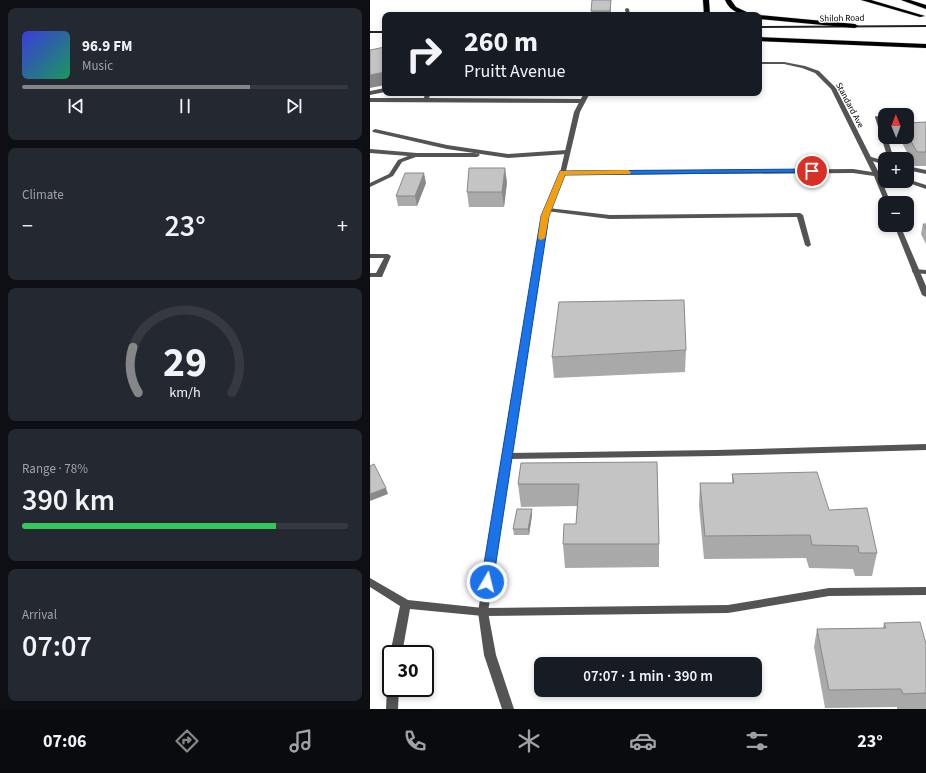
<!DOCTYPE html>
<meta charset="utf-8">
<style>
body{margin:0;font-family:"Source Sans 3",sans-serif;background:#242831;color:#f1f3f6;height:100vh;display:flex;flex-direction:column;font-size:15px;white-space:nowrap}
*{box-sizing:border-box;margin:0}
p{font-size:13px;color:#9ea1a6}
.icon{flex:none;width:22px;height:22px;fill:none;stroke:currentColor;stroke-width:2;stroke-linecap:round;stroke-linejoin:round}
.map{position:relative;flex:1;overflow:hidden}
.sheet{display:flex;flex-direction:column;gap:8px;padding:8px;background:#0d0f14;width:370px}
.sheet>*{flex:none}
.banner{position:absolute;left:12px;top:12px;width:380px;height:84px;border-radius:8px;box-shadow:0 2px 6px #0003;background:#171b24;color:#f1f3f6;overflow:hidden}
.needle{width:26px;rotate:359deg}
.tools{position:absolute;left:508px;top:108px;display:grid;gap:8px}
.tools a{display:grid;place-items:center;width:36px;height:36px;border-radius:8px;background:#171b24;box-shadow:0 2px 6px #0003;font-size:20px}
.speed{position:absolute;left:12px;top:645px;display:flex;gap:8px;font-size:20px;font-weight:700;text-align:center}
.speed>*{display:grid;place-content:center;width:52px;height:52px;border-radius:50%;background:#171b24;box-shadow:0 2px 6px #0003;line-height:1}
.speed .limit{border:2px solid #111;border-radius:6px;background:#fff;color:#111}
.pin{position:absolute;display:grid;place-items:center;width:34px;height:34px;color:#fff;margin:-17px;border:2px solid #fff;border-radius:50%;box-shadow:0 1px 4px #0007}
.me{position:absolute;width:44px;margin:-22px;rotate:8deg;stroke-linejoin:round;filter:drop-shadow(0 0 3px #0008)}
.turn{display:flex;align-items:center;gap:14px;height:84px;padding:0 16px;font-size:18px}
.turn .icon{width:52px;height:52px;stroke-width:2.5}
.turn b{display:block;font-size:28px;line-height:34px}
.big{font-size:30px;font-weight:600;line-height:1.1}
.sheet .widget{flex:1;display:flex;flex-direction:column;justify-content:center;gap:6px;min-width:0;padding:0 14px;border-radius:8px;background:#242831}
.sheet .dial{align-items:center;gap:0}
.dial svg{height:104px;overflow:visible;fill:none;stroke:#363941;stroke-width:7;stroke-linecap:round;text-anchor:middle}
.dial text{fill:#f1f3f6;stroke:none}
.song{display:flex;align-items:center;gap:12px}
.cover{width:48px;height:48px;border-radius:6px;background:linear-gradient(135deg,hsl(240 70% 55%),hsl(150 70% 35%))}
.played{height:4px;border-radius:2px;background:linear-gradient(90deg,#858687 70%,#363941 70%)}
.keys{display:flex;justify-content:space-around;direction:ltr}
.heat{display:flex;justify-content:space-between;align-items:center;font-size:22px;direction:ltr}
.charge{height:6px;border-radius:3px;background:linear-gradient(90deg,#34c759 78%,#363941 0)}
.trip{position:absolute;left:164px;top:657px;width:228px;height:40px;border-radius:8px;background:#171b24;box-shadow:0 2px 6px #0003;font-weight:600;line-height:40px;text-align:center}
.menu{display:flex;height:64px;justify-content:space-around;align-items:center;background:#090b0e;color:#9ea1a6}
.menu .icon{width:28px;height:28px}
.menu .active{color:#858687}
.menu b{font-size:18px;color:#f1f3f6}
main{display:flex;flex:1;min-height:0}
.map>svg:first-child{display:block}
.lines{fill:none;stroke-linecap:round;stroke-linejoin:round}
.motorway-casing{stroke:#dbdbdb;stroke-width:1}
.service{fill:#545454;fill-rule:evenodd}
.minor{fill:#545454;fill-rule:evenodd}
.secondary{fill:#212121;fill-rule:evenodd}
.motorway{fill:#000;fill-rule:evenodd}
.wall{fill:#a9a9a9}
.shaded-wall{fill:#898989}
.building{fill:#c4c4c4;stroke:#898989}
.route{fill:#1a73e8;stroke:#114b97}
.slow{fill:#f59e0b}
.labels{text-anchor:middle;stroke-width:3;stroke-linejoin:round;paint-order:stroke}
.far-street-label{font-size:9px;fill:#000;stroke:#fff}
</style>
<main>
<section class="sheet">
<div class="widget">
<div class="song"><i class="cover"></i><div><b>96.9 FM</b><p>Music</p></div></div>
<div class="played"></div>
<div class="keys"><svg class="icon" aria-label="previous" viewBox="0 0 24 24"><path d="M18 5L8 12l10 7zM5 5v14"/></svg><svg class="icon" aria-label="pause" viewBox="0 0 24 24"><path d="M8 5v14M16 5v14"/></svg><svg class="icon" aria-label="next" viewBox="0 0 24 24"><path d="M6 5l10 7-10 7zM19 5v14"/></svg></div>
</div>
<div class="widget"><p>Climate</p>
<div class="heat"><a>−</a><b class="big">23°</b><a>+</a></div>
</div>
<div class="widget dial"><svg viewBox="0 0 100 80">
<path d="M14 69A42 42 0 1 1 86 69"/>
<path d="M14 69A42 42 0 0 1 10 34" stroke="#858687"/>
<text x="50" y="56" font-size="32" font-weight="700">29</text>
<text x="50" y="72" font-size="11">km/h</text>
</svg></div>
<div class="widget"><p>Range · 78%</p><b class="big">390 km</b><div class="charge"></div></div>
<div class="widget"><p>Arrival</p><b class="big">07:07</b></div>
</section>
<div class="map">
<svg width="556" height="709" viewBox="0 0 556 709">
<rect width="100%" height="100%" fill="#fff"/>
<g class="lines">
<g class="motorway-casing">
<path id="motorway" d="M 333,0 L 339,0 L 340,15 L 334,15 Z
M 355,0 L 361,0 L 366,7 L 383,15 C 371,15 360,12 355,0 Z
M 491,0 L 501,0 L 555,16 L 550,17 Z
M 531,0 L 540,0 L 556,5 L 556,9 Z
M 389,15 L 485,24 L 488,26 L 485,28 L 389,19 Z
M 389,37 L 556,44 L 556,48 L 389,41 Z"/>
</g>
<path class="service" d="M 257,8 L 259,9 L 260,15 L 256,15 L 255,9 Z
M 15,88 L 15,92 L 0,95 L 0,91 Z
M 55,93 L 61,93 L 59,98 L 212,99 L 215,101 L 212,103 L 0,102 L 0,98 L 54,98 Z
M 506,116 L 511,117 L 515,131 L 515,137 L 517,137 L 524,159 L 518,159 L 505,117 Z
M 5,129 L 77,145 L 138,154 L 197,150 L 200,152 L 197,154 L 138,158 L 77,149 L 3,132 L 2,131 Z
M 0,149 L 47,153 L 107,153 L 110,155 L 107,157 L 46,157 L 32,162 L 23,176 L 0,187 L 0,183 L 19,174 L 28,160 L 38,156 L 0,153 Z
M 498,156 L 515,161 L 515,165 L 496,159 L 496,157 Z
M 537,166 L 556,170 L 556,174 L 537,170 Z
M 178,208 L 240,215 L 430,213 L 433,215 L 441,245 L 438,247 L 435,245 L 427,217 L 240,219 L 176,211 L 175,210 Z
M 0,254 L 18,254 L 21,256 L 12,277 L 0,277 L 0,273 L 6,273 L 14,258 L 0,258 Z
M 543,269 L 556,270 L 556,274 L 543,273 L 542,271 Z
M 556,444 L 556,450 L 346,456 L 137,459 L 134,458 L 132,456 L 134,454 L 137,453 L 346,450 Z
M 0,578 L 38,600 L 113,608 L 358,605 L 459,588 L 556,587 L 556,595 L 459,596 L 358,613 L 113,616 L 40,609 L 32,654 L 21,654 L 21,655 L 20,654 L 30,606 L 0,587 Z
M 19,684 L 21,684 L 21,688 L 29,688 L 28,709 L 16,709 L 17,688 Z"/>
<path class="minor" d="M 389,62 L 414,62 L 435,66 L 449,71 L 466,88 L 509,173 L 515,174 L 515,178 L 510,177 L 521,203 L 515,203 L 504,176 L 483,173 L 195,175 L 178,216 L 118,612 L 126,655 L 144,709 L 132,709 L 114,655 L 108,612 L 172,216 L 190,173 L 204,112 L 214,93 L 220,93 L 210,112 L 196,171 L 483,169 L 502,172 L 461,89 L 445,73 L 432,68 L 414,64 L 389,64 Z
M 537,179 L 556,185 L 556,189 L 533,181 L 537,181 Z
M 524,225 L 530,225 L 556,286 L 556,297 L 552,295 Z"/>
<path class="secondary" d="M 556,25 L 556,27 L 389,28 L 389,26 Z
M 0,31 L 15,31 L 15,33 L 0,33 Z"/>
<use href="#motorway" class="motorway"/>
</g>
<path class="wall" d="M 241,0 L 241,15 L 221,15 L 221,11 Z
M 556,122 L 556,166 L 544,166 L 529,137 L 537,137 L 537,123 Z
M 137,182 L 134,207 L 99,207 L 97,192 Z
M 56,183 L 47,206 L 28,206 L 26,196 Z
M 553,224 L 556,224 L 556,244 L 551,234 Z
M 316,350 L 315,372 L 184,378 L 182,357 Z
M 287,462 L 289,544 L 289,567 L 195,568 L 193,544 L 206,524 L 207,506 L 151,507 L 148,484 Z
M 362,474 L 459,510 L 507,553 L 502,576 L 485,576 L 483,569 L 439,568 L 436,558 L 334,559 L 329,506 L 330,483 L 362,483 Z
M 162,509 L 162,515 L 159,535 L 144,535 L 143,529 Z
M 514,623 L 556,644 L 556,709 L 527,709 L 527,707 L 455,708 L 444,647 L 447,629 L 513,628 Z"/>
<path class="shaded-wall" d="M 241,0 L 241,15 L 240,15 Z
M 15,72 L 15,85 L 0,88 L 0,75 Z
M 135,168 L 137,182 L 134,207 L 132,192 Z
M 54,173 L 56,183 L 47,206 L 45,196 Z
M 16,488 L 18,494 L 0,501 L 0,494 Z
M 162,509 L 162,515 L 159,535 L 158,529 Z"/>
<path class="building" d="M 222,0 L 241,0 L 240,11 L 221,11 Z
M 15,47 L 15,72 L 0,75 L 0,50 Z
M 556,122 L 556,152 L 547,152 L 537,134 L 537,123 Z
M 99,168 L 135,168 L 132,192 L 97,192 Z
M 35,173 L 54,173 L 45,196 L 26,196 Z
M 553,224 L 556,224 L 556,229 Z
M 314,300 L 316,350 L 182,357 L 189,302 Z
M 287,462 L 289,544 L 193,544 L 194,524 L 206,524 L 209,484 L 148,484 L 151,463 Z
M 4,464 L 16,488 L 0,494 L 0,466 Z
M 447,472 L 459,510 L 497,508 L 507,553 L 489,553 L 488,546 L 442,545 L 440,535 L 335,536 L 330,483 L 364,483 L 362,474 Z
M 147,509 L 162,509 L 158,529 L 143,529 Z
M 550,622 L 556,644 L 556,693 L 533,694 L 531,689 L 459,690 L 447,629 L 516,628 L 514,623 Z"/>
<path class="route" d="M 442,169 L 446,171 L 445,172 L 195,175 L 179,216 L 123,582 L 121,586 L 117,587 L 113,586 L 111,582 L 171,216 L 190,171 Z"/>
<path class="slow" d="M 258,170 L 261,172 L 260,174 L 195,175 L 179,216 L 175,238 L 171,240 L 169,239 L 168,238 L 171,216 L 190,171 Z"/>
<g class="labels">
<g class="far-street-label">
<text transform="translate(472 18) rotate(-1)" y="3">Shiloh Road</text>
<text transform="translate(480 105) rotate(62)" y="3">Standard Ave</text>
</g>
</g>
</svg>
<div class="tools">
<a><svg class="needle" viewBox="-14 -14 28 28"><path d="M0-13l5 13h-10z" fill="#e53935"/><path d="M0 13l5-13h-10z" fill="#9ea1a6"/></svg></a>
<a>+</a>
<a>−</a>
</div>
<div class="speed"><div class="limit">30</div></div>
<div class="pin" style="left:442px;top:171px;background:#d93025"><svg class="icon" aria-label="arrive" viewBox="0 0 24 24"><path d="M6 21V4h12l-3 4 3 4H6"/></svg></div>
<svg class="me" style="left:117px;top:582px" viewBox="-20 -20 40 40"><circle r="17" fill="#1a73e8" stroke="#fff" stroke-width="3"/><path d="M0-11L8 9 0 5-8 9z" fill="#fff"/></svg>
<div class="trip">07:07 · 1 min · 390 m</div>
<div class="banner">
<div class="turn"><svg class="icon" aria-label="right" viewBox="0 0 24 24"><path d="M7 20v-9h11M14 6l5 5-5 5"/></svg><div><b>260 m</b>Pruitt Avenue</div></div>
</div>
</div>
</main>
<nav class="menu">
<b>07:06</b>
<svg class="icon active" aria-label="directions" viewBox="0 0 24 24"><path d="M12 3l9 9-9 9-9-9zM9 14v-3h6M13 9l2 2-2 2"/></svg>
<svg class="icon" aria-label="music" viewBox="0 0 24 24"><path d="M9 18V5l10-2v13"/><circle cx="6" cy="18" r="3"/><circle cx="16" cy="16" r="3"/></svg>
<svg class="icon" aria-label="phone" viewBox="0 0 24 24"><path d="M5 4h4l2 5-3 2q2 4 5 5l2-3 5 2v4C11 20 4 13 5 4z"/></svg>
<svg class="icon" aria-label="climate" viewBox="0 0 24 24"><path d="M12 3v18M4 7l16 10M4 17L20 7"/></svg>
<svg class="icon" aria-label="car" viewBox="0 0 24 24"><path d="M5 17H2v-5l4-1 3-4h7l3 4 3 1v5h-3M9 17h6M6 11h13"/><circle cx="7" cy="17" r="2"/><circle cx="17" cy="17" r="2"/></svg>
<svg class="icon" aria-label="filters" viewBox="0 0 24 24"><path d="M4 7h16M4 17h16"/><circle cx="9" cy="7" r="2"/><circle cx="15" cy="17" r="2"/></svg>
<b>23°</b>
</nav>
